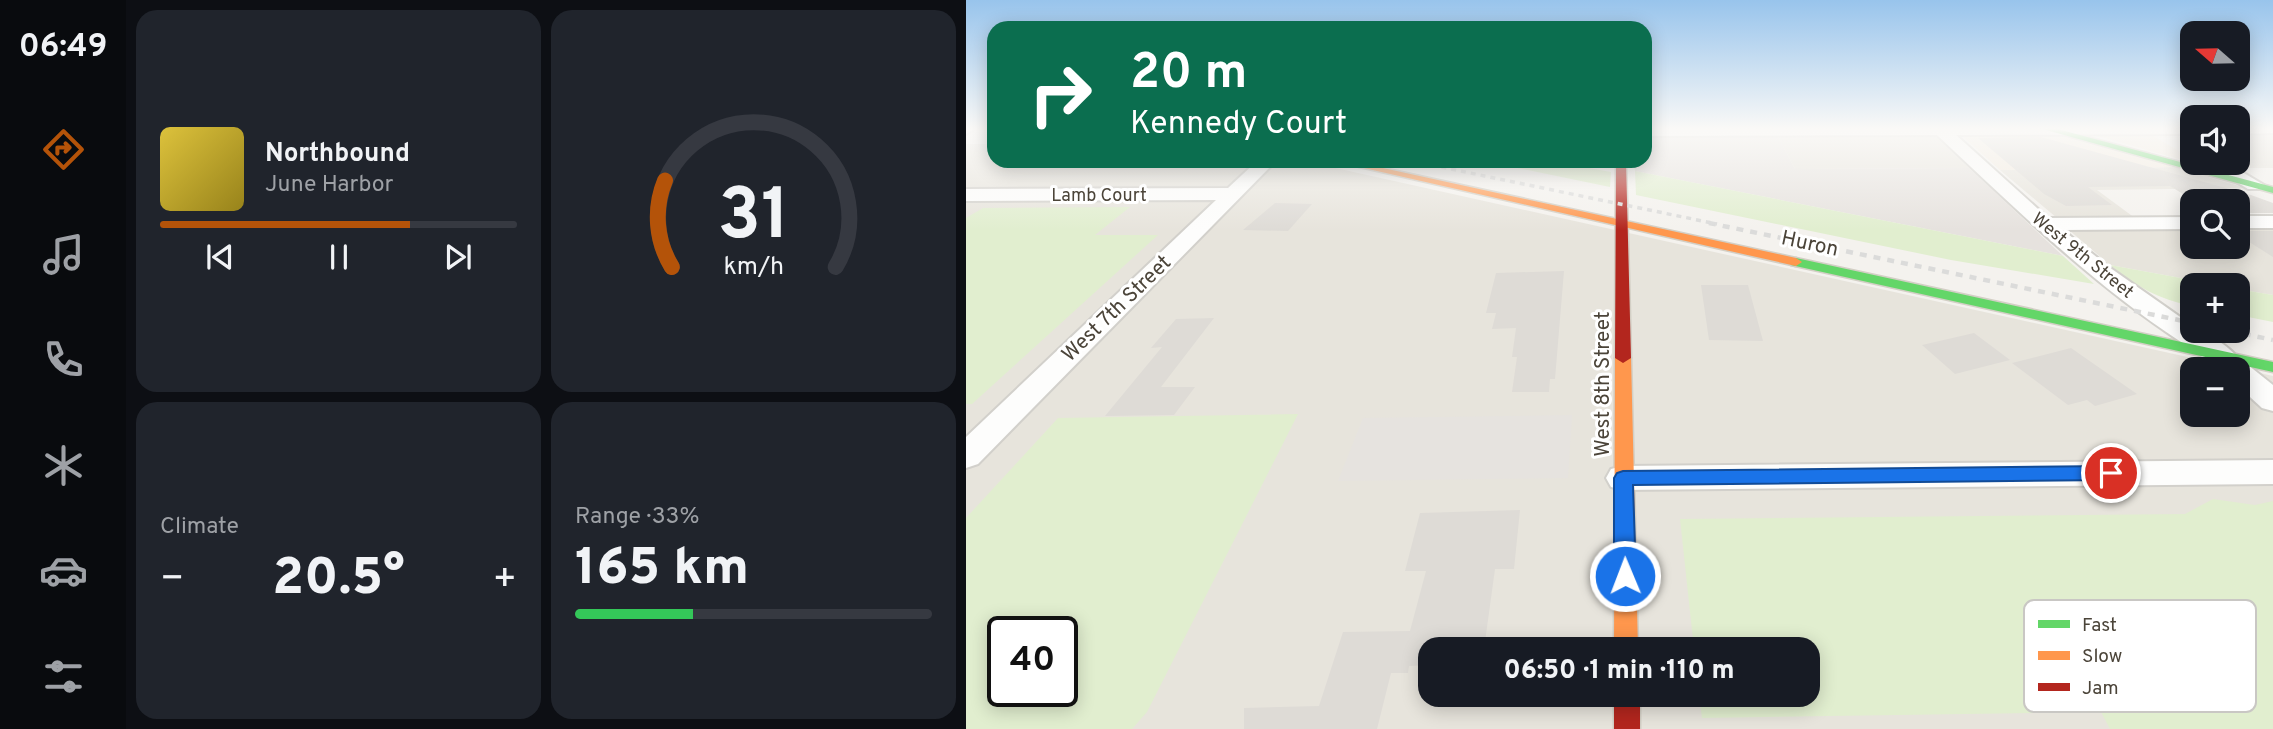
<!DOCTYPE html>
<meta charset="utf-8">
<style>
body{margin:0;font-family:Overpass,sans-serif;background:#20242c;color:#f1f3f6;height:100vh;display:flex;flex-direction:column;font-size:26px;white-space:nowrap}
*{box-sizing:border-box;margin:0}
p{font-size:23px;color:#9ea1a6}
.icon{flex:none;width:38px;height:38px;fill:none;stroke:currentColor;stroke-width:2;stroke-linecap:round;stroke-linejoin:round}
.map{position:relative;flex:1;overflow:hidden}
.sheet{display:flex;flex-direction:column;gap:10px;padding:10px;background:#0d0f14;width:840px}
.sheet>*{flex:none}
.hud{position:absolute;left:21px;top:21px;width:665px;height:147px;border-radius:21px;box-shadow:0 4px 18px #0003;background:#0b6e4f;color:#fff;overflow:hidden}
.needle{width:46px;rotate:290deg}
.fabs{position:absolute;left:1214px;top:21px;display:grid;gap:14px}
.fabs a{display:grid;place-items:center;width:70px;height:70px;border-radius:14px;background:#171b24;box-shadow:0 4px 18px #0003;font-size:35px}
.speed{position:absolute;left:21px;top:616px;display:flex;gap:14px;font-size:35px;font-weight:700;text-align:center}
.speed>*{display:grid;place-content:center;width:91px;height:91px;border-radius:50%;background:#171b24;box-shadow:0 4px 18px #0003;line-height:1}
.speed .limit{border:4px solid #111;border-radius:10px;background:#fff;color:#111}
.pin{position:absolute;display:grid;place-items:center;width:60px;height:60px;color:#fff;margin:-30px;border:4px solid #fff;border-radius:50%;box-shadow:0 2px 7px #0007}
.me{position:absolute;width:77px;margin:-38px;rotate:359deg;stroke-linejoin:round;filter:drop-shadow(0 0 5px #0008)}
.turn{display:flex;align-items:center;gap:24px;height:147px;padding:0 28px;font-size:32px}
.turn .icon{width:91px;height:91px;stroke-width:2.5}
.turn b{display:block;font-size:49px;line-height:60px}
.big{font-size:52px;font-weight:800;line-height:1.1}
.sheet .tile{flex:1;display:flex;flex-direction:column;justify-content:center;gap:10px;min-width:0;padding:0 24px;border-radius:21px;background:#20242c}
.sheet .dial{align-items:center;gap:0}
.dial svg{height:182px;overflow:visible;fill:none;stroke:#363941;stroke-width:7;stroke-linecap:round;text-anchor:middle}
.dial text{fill:#f1f3f6;stroke:none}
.song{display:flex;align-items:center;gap:21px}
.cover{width:84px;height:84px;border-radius:10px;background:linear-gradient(135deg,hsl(50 70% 55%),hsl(50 70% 35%))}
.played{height:7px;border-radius:4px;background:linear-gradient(90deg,#b45309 70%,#363941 70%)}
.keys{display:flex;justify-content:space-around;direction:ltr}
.heat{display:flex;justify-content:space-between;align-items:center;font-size:38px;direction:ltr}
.charge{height:10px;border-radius:5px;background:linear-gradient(90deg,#34c759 33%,#363941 0)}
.sheet .tiles{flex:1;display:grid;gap:10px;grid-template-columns:repeat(2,1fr)}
.trip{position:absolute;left:452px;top:637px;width:402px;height:70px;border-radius:21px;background:#171b24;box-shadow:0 4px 18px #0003;font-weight:800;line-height:70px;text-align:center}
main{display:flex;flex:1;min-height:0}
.dock{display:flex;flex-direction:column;width:126px;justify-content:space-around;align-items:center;background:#090b0e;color:#9ea1a6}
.dock .icon{width:49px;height:49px}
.dock .selected{color:#b45309}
.dock b{font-size:32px;color:#f1f3f6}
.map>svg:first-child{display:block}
.residential{fill:#e7e4dc;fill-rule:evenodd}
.commercial{fill:#f3ebdf}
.industrial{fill:#e6e2de}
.green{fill:#e1eecf;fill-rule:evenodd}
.parking{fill:#e6e3df}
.building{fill:#dedbd6}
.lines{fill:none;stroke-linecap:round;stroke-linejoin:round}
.street-casing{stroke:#d2d0cb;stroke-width:4}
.fast-casing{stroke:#d3cfc5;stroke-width:3}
.slow-casing{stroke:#d3cfc5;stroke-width:3}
.jam-casing{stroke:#d3cfc5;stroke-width:3}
.street{fill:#fdfdfc;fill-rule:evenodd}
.fast{fill:#63d668;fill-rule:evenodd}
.slow{fill:#ff974d;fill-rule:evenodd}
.jam{fill:#b3261e;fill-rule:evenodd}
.rail-far1{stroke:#dbdbda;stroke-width:3.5;stroke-dasharray:5 5;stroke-linecap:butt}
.rail{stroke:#dbdbda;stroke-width:4.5;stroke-dasharray:7 7;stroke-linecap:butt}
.route{fill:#1a73e8;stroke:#114b97;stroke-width:2}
.labels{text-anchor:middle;stroke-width:6;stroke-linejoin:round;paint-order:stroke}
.far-street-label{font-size:18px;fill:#4b4439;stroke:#fff}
.street-label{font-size:21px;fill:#4b4439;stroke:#fff}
.key{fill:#fff;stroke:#c9c7c4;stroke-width:2}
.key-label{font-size:19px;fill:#4b4439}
</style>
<main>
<nav class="dock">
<b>06:49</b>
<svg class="icon selected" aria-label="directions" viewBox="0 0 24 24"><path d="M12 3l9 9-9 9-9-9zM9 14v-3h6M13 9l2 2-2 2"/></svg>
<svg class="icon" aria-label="music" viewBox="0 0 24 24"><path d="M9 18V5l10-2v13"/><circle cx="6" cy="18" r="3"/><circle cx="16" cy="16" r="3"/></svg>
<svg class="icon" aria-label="phone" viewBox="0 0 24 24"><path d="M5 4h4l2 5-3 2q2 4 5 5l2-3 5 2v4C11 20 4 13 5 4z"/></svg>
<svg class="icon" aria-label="climate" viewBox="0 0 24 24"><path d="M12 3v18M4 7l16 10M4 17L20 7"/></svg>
<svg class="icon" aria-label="car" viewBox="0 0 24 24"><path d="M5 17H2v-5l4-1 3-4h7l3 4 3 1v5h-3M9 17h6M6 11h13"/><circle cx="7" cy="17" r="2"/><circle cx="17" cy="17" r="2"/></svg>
<svg class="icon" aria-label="filters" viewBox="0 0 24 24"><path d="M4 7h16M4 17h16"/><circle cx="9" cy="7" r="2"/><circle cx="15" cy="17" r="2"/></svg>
</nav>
<section class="sheet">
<div class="tiles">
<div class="tile">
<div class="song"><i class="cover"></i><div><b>Northbound</b><p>June Harbor</p></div></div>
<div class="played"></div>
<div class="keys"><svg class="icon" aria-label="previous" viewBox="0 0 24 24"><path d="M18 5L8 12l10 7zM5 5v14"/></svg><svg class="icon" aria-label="pause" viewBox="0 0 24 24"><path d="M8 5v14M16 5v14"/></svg><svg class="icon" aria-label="next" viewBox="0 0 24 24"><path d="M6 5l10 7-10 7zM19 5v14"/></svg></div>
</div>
<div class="tile dial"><svg viewBox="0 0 100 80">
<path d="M14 69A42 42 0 1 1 86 69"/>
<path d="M14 69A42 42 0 0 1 11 31" stroke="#b45309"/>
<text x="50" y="56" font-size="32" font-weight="700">31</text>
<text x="50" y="72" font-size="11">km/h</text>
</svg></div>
<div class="tile"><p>Climate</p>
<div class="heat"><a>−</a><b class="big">20.5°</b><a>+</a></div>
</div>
<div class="tile"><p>Range · 33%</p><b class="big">165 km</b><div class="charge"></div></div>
</div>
</section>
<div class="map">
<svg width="1307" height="729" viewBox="0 0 1307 729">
<rect width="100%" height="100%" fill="#f4f2ee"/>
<path class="residential" d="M 810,133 L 966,133 L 1003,168 L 829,169 Z
M 1272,133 L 1307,133 L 1307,168 L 1270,168 L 1261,163 L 1272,163 Z
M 0,144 L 28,144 L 28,161 L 338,161 L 1307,376 L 1307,729 L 0,729 ZM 1227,369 L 1272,369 L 1272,415 L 1227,415 ZM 37,632 L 96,632 L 96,691 L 37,691 ZM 464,649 L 842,649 L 842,695 L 464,695 Z
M 1208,167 L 1280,188 L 1131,190 L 1169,218 L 1091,218 L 1034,170 Z
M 1272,229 L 1307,229 L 1307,295 L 1272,289 L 1272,285 L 1253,285 L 1144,265 L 1103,230 L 1227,230 L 1227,247 L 1272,247 Z"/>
<path class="commercial" d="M 1081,132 L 1208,167 L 1034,170 L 994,134 Z
M 1172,133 L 1187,136 L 1227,159 L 1227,163 L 1125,134 Z"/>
<path class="industrial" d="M 810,133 L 829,169 L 1003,168 L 1097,256 L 669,171 L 668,161 L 679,161 L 679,134 Z"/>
<path class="green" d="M 518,161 L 584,161 L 645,172 L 644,187 Z
M 669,171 L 1097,256 L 1128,284 L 985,260 L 670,195 Z
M 164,207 L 129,235 L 192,235 L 6,404 L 0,404 L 0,218 L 17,208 Z
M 1144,265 L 1253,285 L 1227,285 L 1227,306 C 1191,299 1172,287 1144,265 Z
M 1272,289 L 1307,295 L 1307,322 L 1272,315 Z
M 332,414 L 181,712 L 166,729 L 0,729 L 0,518 L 92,418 ZM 37,632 L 96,632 L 96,691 L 37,691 Z
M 1247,499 L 1289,505 L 1307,501 L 1307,729 L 1144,729 L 1135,712 L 736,718 L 733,695 L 842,695 L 842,649 L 728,649 L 714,519 L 1219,514 Z"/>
<path class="parking" d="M 606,415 L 602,478 L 372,481 L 397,418 Z"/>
<path class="building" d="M 1075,137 L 1285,195 L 1307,203 L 1307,213 L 1272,213 L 1272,201 L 1225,199 L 1204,186 L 1122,187 L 1146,205 L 1100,206 L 1078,194 L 1012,138 Z
M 309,203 L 346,204 L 322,231 L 277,230 Z
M 1272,231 L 1307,231 L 1307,257 L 1272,235 Z
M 598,271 L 589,379 L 584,379 L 583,392 L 546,392 L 551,357 L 546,357 L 550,328 L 526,329 L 530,313 L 520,313 L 530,273 Z
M 735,285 L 782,285 L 797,341 L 743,340 Z
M 248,318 L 195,387 L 229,387 L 208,415 L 139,416 L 196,347 L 185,348 L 210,319 Z
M 1008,333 L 1044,360 L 989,374 L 956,345 Z
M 1105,348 L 1171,394 L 1129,406 L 1121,400 L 1102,405 L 1046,363 Z
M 554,510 L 548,569 L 529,569 L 518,649 L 464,649 L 464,665 L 443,666 L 442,673 L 425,673 L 411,729 L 278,729 L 278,708 L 353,706 L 377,632 L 444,631 L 460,571 L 439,571 L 454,513 Z"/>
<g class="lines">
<g class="street-casing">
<path id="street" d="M 0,128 L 9,128 L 0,134 Z
M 679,128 L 1227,128 L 1227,134 L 990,135 L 1082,218 L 1227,217 L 1227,229 L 1097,230 L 1143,267 L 1227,326 L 1227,331 C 1240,331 1264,347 1272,358 L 1268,363 L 1282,365 L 1307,385 L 1307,411 L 1296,408 L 1272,386 L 1272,369 L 1259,369 L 1262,365 C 1245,367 1229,351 1215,342 C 1125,283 1049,208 971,135 L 679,136 Z
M 1272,128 L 1307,128 L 1307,133 L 1272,134 Z
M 291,161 L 310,161 L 12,464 L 0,468 L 0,437 L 250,200 L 0,201 L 0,189 L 262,188 Z
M 1239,163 L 1261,163 L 1298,185 L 1296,189 L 1282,189 Z
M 1272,216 L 1307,216 L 1307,228 L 1272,228 Z
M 1307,460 L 1307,484 L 657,490 L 645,487 L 640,478 L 645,469 L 657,466 Z"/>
</g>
<g class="fast-casing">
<path id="fast" d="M 1073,128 L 1088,128 L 1307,187 L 1307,193 Z
M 830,258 L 1307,362 L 1307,372 L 825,265 L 824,262 Z"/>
</g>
<g class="slow-casing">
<path id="slow" d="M 367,161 L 385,161 L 830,258 L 836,262 L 830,266 Z
M 657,353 L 665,358 L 672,649 L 648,649 L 649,358 Z"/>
</g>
<g class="jam-casing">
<path id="jam" d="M 650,161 L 660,161 L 665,358 L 657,363 L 649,358 Z
M 648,695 L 674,695 L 674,729 L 648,729 Z"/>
</g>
<use href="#street" class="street"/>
<use href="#fast" class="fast"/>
<use href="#slow" class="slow"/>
<use href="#jam" class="jam"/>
<path class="rail-far1" d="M 446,161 L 751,224"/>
<path class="rail" d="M 743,223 L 1227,323
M 1264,331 L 1307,340"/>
</g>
<linearGradient id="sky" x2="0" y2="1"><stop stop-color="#98c4ec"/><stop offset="0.56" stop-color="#faf9f7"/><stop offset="1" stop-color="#faf9f7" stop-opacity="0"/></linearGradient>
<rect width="1307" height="230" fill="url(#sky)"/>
<path class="route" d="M 1145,466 L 1151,468 L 1154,473 L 1151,478 L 1145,480 L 667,485 L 670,576 L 667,582 L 659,585 L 651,582 L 648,576 L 648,478 L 651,473 L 657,471 Z"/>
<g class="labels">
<g class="far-street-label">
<text x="133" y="201">Lamb Court</text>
<text transform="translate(1117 255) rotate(39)" y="6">West 9th Street</text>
</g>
<g class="street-label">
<text transform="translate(844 243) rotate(12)" y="7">Huron</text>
<text transform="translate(150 308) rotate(-44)" y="7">West 7th Street</text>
<text transform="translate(636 384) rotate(-90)" y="7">West 8th Street</text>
</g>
</g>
<rect x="1058" y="600" width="232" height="112" rx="10" class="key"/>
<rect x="1072" y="620" width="32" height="8" fill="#63d668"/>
<rect x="1072" y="651" width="32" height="9" fill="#ff974d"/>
<rect x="1072" y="683" width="32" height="8" fill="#b3261e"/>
<g class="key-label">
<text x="1116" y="631">Fast</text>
<text x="1116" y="662">Slow</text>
<text x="1116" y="694">Jam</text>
</g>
</svg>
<div class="fabs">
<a><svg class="needle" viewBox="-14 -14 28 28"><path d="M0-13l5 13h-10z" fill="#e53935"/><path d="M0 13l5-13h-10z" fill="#9ea1a6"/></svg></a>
<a><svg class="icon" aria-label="sound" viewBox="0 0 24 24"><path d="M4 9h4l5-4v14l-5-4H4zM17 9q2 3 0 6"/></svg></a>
<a><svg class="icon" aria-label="search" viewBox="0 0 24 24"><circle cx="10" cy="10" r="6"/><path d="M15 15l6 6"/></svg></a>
<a>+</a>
<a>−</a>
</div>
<div class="speed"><div class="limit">40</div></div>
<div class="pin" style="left:1145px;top:473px;background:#d93025"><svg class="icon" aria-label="arrive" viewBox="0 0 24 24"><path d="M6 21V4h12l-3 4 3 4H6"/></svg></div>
<svg class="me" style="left:659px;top:576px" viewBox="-20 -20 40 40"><circle r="17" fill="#1a73e8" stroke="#fff" stroke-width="3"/><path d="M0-11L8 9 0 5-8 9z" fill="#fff"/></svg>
<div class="trip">06:50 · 1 min · 110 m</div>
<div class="hud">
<div class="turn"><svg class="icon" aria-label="right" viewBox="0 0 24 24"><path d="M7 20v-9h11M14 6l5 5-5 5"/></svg><div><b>20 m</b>Kennedy Court</div></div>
</div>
</div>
</main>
